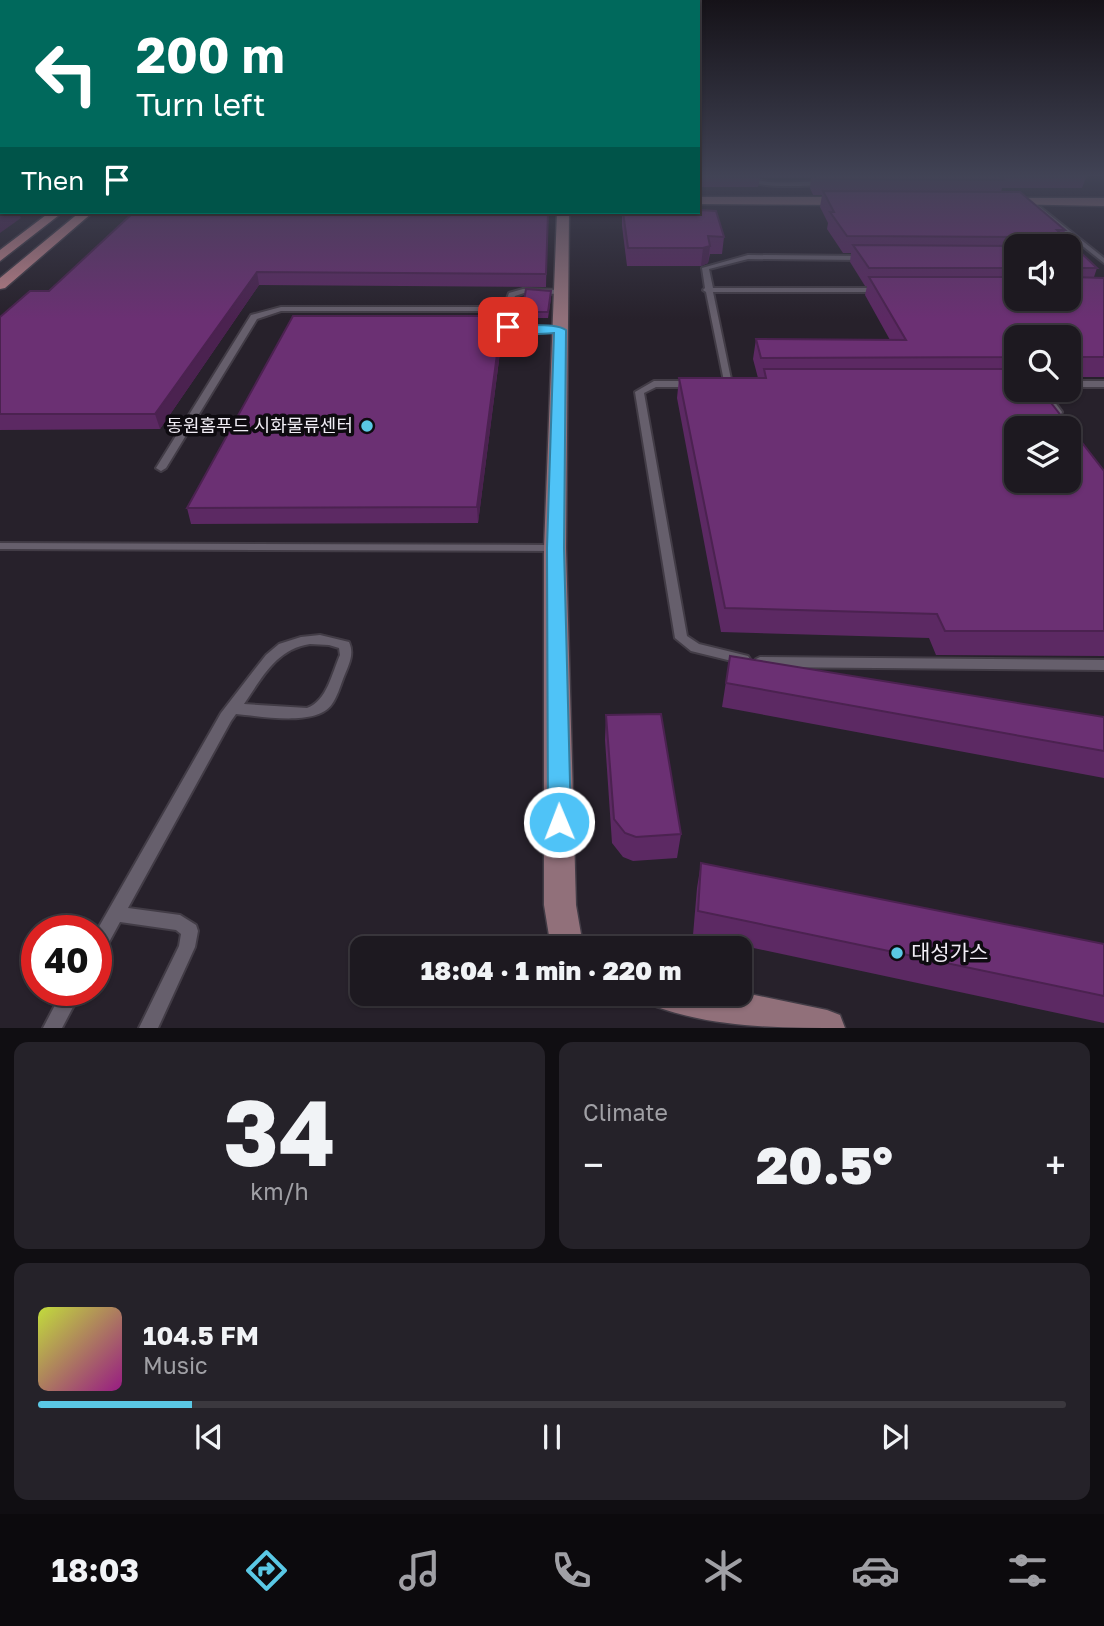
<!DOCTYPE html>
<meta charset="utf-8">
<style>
body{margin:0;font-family:"Golos Text","Noto Sans KR",sans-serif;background:#252229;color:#f1f3f6;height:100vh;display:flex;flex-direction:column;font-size:26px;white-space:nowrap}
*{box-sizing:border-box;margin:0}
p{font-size:23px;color:#a0a0a5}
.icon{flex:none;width:38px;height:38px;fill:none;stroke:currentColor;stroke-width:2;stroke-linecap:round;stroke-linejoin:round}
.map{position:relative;height:1028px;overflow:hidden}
.sheet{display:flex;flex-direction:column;gap:14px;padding:14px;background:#100e12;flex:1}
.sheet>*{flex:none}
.banner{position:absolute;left:0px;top:0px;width:700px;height:214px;box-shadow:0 2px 5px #0004,0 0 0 2px #3b383e;background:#00695c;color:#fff;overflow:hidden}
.controls{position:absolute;left:1004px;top:234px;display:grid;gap:14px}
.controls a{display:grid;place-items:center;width:77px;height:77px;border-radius:14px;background:#1d1920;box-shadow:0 2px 5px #0004,0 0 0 2px #3b383e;font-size:35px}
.speed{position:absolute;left:21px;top:915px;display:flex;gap:14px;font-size:35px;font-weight:700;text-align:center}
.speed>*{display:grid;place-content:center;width:91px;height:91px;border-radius:50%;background:#1d1920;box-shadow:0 2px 5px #0004,0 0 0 2px #3b383e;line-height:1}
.speed .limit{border:10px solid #d22;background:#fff;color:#111}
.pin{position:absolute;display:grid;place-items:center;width:60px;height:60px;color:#fff;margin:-30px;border-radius:14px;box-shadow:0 4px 10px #0006}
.me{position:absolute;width:77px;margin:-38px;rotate:359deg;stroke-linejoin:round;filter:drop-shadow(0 0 5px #0008)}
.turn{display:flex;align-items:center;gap:24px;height:147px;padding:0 21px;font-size:32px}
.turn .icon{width:91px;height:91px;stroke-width:2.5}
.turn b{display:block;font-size:49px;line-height:60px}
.then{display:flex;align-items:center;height:66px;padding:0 21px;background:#0003;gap:14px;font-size:26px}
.big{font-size:52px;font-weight:800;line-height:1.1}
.sheet .card{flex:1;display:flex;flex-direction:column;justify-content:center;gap:10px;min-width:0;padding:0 24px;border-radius:14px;background:#252229}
.sheet .dial{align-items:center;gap:0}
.dial b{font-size:91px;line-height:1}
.song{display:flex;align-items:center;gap:21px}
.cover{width:84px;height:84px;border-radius:10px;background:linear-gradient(135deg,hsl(70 70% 55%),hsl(310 70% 35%))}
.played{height:7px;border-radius:4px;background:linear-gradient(90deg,#5ac8e5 15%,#3b383e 15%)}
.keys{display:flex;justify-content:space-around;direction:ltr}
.heat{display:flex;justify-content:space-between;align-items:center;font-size:38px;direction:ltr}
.sheet .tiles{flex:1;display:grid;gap:14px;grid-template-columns:1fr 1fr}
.card:last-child{grid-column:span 2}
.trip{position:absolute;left:350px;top:936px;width:402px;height:70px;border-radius:14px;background:#1d1920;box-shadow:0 2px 5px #0004,0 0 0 2px #3b383e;font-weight:800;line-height:70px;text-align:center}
.menu{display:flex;height:112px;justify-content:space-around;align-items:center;background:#0c0a0d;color:#a0a0a5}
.menu .icon{width:49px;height:49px}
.menu .on{color:#5ac8e5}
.menu b{font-size:32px;color:#f1f3f6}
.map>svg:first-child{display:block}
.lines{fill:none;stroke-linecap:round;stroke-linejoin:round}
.lane-casing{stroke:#423c46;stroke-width:4}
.secondary-casing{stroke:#423c46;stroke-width:3}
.primary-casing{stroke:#423c46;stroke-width:3}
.lane{fill:#665f6c;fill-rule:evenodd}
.secondary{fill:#91707a;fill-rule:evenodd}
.primary{fill:#bc8188;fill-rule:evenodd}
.wall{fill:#5c2963;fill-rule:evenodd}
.shaded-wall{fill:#4b2250}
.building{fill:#6b3073;stroke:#4b2250;stroke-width:2;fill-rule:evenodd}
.route{fill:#4fc3f7;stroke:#337fa1;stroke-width:2}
.poi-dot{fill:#5ac8e5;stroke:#0e0b10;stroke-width:2.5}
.labels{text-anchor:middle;stroke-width:7;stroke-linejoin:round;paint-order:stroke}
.poi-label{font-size:18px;fill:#f1edf5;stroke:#0e0b10;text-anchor:end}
.near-poi-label{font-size:21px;fill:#f1edf5;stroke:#0e0b10;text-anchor:start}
</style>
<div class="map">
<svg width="1104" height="1028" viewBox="0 0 1104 1028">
<rect width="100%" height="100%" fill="#27212b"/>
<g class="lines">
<g class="lane-casing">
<path id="lane" d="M 740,175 L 746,175 C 763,187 803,181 825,181 L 828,183 L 825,185 C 805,185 753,191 740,175 Z
M 1031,203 L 1035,203 L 1104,258 L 1104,263 L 1031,205 Z
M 748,255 L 863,256 L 866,258 L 863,260 L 748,259 L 709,269 L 713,288 L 877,288 L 881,290 L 877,292 L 713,292 L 732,384 L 728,387 L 725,386 L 706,292 L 703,290 L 705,288 L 702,268 Z
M 523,289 L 561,290 L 565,292 L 561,294 L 524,293 L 515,296 L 506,320 L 515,328 L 563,328 L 563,332 L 510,332 L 498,321 L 502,311 L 281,311 L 257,319 L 166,468 L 161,471 L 156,468 L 251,315 L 281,307 L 504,307 L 509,293 Z
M 654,381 L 692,381 L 696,384 L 692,387 L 656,387 L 644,393 L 687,636 L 699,644 L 748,656 L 750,659 L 748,662 L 744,664 L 691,651 L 675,638 L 635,392 Z
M 1069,381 L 1104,381 L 1104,387 L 1069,387 Z
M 1037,390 L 1046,390 L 1062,412 L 1061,414 L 1055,414 Z
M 0,543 L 555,545 L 561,548 L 555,551 L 0,549 Z
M 320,635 L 349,642 C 355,655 348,666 343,679 C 340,687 337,697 332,704 C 317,727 260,716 236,714 L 231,721 L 128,908 L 180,915 L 196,925 L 198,931 L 195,947 L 158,1028 L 139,1028 L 179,946 L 181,934 L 176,930 L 120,922 L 102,955 L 96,957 L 96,932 L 221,713 L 255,669 L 266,655 L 279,644 L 301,637 ZM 310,644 L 329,645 L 339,648 L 340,655 C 332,673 327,701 307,708 L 244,704 C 262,678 276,649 310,644 Z
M 760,657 L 1104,660 L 1104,670 L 760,667 L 756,665 L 754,662 L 756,659 Z
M 63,990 L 82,990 L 62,1028 L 43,1028 Z"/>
</g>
<g class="secondary-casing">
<path id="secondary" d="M 0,193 L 2,193 L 2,199 L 0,199 Z
M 698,197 L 850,197 L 856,201 L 850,205 L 698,204 Z
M 1005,198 L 1104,198 L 1104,206 L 1001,204 L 1001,200 Z
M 557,212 L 569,212 L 566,548 L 576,905 L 581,934 L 588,948 L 551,948 L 544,905 L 544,548 Z
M 740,992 L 827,1010 L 840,1015 L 845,1028 C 781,1028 714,1028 654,1006 L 648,994 L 740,994 Z"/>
</g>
<g class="primary-casing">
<path id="primary" d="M 50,212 L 63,212 L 0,261 L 0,250 Z
M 80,212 L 93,212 L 5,288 L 0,289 L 0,278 Z"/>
</g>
<use href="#lane" class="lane"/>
<use href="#secondary" class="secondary"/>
<use href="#primary" class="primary"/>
</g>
<path class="wall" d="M 0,175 L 2,175 L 2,188 L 0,188 Z
M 698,175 L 1087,175 L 1082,188 L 1002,188 L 1001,192 L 1065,230 L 1063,236 L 1097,268 L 1094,277 L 1104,278 L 1104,377 L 1069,377 L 1069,338 L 1017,338 L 1017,390 L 1104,471 L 1104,656 L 936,655 L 929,638 L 721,632 L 677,398 L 679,378 L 758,378 L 753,359 L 756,339 L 890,340 L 865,295 L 867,286 L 865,286 L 850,262 L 851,253 L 843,253 L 827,229 L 828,223 L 820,207 L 822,195 L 813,195 L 810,188 L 811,178 L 760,178 L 758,187 L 698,187 ZM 1017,247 L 1069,299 L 1017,299 Z
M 548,212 L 546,287 L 259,285 L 160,429 L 0,430 L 0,317 L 49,291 Z
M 622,212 L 724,237 L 722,254 L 710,254 L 708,263 L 701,266 L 627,266 L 622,226 Z
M 551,298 L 548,318 L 522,318 L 522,312 Z
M 503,329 L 478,523 L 191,524 L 187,508 Z
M 730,656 L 1104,717 L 1104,778 L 722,707 Z
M 606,715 L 681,834 L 677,858 L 633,861 L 623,857 L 612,843 L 605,740 Z
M 701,863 L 1104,944 L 1104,1023 L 693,935 L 697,888 Z"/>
<path class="shaded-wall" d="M 0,212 L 18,212 L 21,218 L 0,233 Z
M 710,246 L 708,263 L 701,266 L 703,248 Z
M 257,272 L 259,285 L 160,429 L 155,414 Z
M 502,316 L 503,329 L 478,523 L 477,507 Z"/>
<path class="building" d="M 814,175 L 999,175 L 1004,180 L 816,179 Z
M 823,191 L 1020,192 L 1065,230 L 1057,230 L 1097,268 L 1075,268 L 1074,277 L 1104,278 L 1104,357 L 1069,357 L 1069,338 L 1017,338 L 1017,357 L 761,358 L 756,339 L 906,340 L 869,277 L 1017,277 L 1017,299 L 1069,299 L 1069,247 L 1017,247 L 1017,268 L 869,268 L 853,245 L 1022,246 L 1025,244 L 1022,237 L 847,236 L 830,212 L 834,212 Z
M 0,202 L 2,202 L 2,211 L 0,212 Z
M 698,210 L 716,211 L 724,237 L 708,236 L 710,246 L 703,248 L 628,248 L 623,212 L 698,212 Z
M 134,212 L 548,212 L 546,274 L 257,272 L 155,414 L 0,414 L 0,317 L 30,291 L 49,291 Z
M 526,289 L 551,291 L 548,312 L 522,312 Z
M 293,316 L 502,316 L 477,507 L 187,508 Z
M 764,369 L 1017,369 L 1017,390 L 1041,390 L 1104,471 L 1104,631 L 945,631 L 937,614 L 725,608 L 679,378 L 766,378 ZM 1017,429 L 1069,429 L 1069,481 L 1017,481 Z
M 730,656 L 1104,717 L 1104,751 L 726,683 Z
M 661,714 L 681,834 L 636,837 L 625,833 L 614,819 L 606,715 Z
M 701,863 L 1104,944 L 1104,996 L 698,911 Z"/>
<linearGradient id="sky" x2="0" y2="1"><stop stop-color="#151218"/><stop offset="0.55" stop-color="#414355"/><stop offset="1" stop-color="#414355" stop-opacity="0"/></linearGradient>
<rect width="1104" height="319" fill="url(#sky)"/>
<path class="route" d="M 508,323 C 524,327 555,322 566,330 L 564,548 L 571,822 L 567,829 L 559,832 L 551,829 L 548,822 L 547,548 L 554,333 C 537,334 516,337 502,327 Z"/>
<g class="poi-dot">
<circle cx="367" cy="426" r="7"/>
<circle cx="897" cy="953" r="7"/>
</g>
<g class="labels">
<g class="poi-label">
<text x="353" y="432">동원홈푸드 시화물류센터</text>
</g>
<g class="near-poi-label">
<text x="911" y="960">대성가스</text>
</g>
</g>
</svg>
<div class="controls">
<a><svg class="icon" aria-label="sound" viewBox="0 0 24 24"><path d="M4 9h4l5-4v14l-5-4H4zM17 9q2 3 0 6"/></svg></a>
<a><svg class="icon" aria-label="search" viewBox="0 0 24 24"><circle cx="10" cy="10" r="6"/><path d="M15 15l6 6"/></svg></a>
<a><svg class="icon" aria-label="layers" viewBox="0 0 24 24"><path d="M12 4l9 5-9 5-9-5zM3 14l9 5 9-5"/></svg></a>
</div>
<div class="speed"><div class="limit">40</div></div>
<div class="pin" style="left:508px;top:327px;background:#d93025"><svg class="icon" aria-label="arrive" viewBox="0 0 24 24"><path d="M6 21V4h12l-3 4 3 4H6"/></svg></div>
<svg class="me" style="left:559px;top:822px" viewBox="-20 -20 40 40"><circle r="17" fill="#4fc3f7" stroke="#fff" stroke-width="3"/><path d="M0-11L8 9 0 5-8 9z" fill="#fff"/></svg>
<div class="trip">18:04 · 1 min · 220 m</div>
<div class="banner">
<div class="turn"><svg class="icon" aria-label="left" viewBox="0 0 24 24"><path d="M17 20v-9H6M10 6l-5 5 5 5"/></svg><div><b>200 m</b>Turn left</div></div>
<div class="then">Then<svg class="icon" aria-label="arrive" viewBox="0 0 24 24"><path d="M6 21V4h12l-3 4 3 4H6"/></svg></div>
</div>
</div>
<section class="sheet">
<div class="tiles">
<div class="card dial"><b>34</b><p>km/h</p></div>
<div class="card"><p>Climate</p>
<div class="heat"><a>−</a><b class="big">20.5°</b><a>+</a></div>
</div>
<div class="card">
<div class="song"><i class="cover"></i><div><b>104.5 FM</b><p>Music</p></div></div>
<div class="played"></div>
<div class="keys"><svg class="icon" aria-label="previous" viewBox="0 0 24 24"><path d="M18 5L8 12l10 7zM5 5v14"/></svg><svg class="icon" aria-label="pause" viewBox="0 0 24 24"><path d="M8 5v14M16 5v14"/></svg><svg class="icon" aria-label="next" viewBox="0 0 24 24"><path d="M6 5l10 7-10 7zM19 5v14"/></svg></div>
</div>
</div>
</section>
<nav class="menu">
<b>18:03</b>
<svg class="icon on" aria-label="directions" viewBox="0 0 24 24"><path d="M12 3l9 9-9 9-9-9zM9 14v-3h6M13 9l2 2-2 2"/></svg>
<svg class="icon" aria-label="music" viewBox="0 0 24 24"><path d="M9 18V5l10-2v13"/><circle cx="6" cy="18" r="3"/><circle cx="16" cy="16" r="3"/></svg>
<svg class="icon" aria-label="phone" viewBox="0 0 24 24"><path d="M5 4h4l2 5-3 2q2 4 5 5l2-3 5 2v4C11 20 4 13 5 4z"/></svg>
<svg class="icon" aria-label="climate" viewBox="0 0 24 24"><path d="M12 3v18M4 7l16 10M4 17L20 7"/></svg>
<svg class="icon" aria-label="car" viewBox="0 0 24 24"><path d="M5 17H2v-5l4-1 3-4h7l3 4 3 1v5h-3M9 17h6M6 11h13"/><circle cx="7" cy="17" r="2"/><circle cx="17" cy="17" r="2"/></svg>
<svg class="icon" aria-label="filters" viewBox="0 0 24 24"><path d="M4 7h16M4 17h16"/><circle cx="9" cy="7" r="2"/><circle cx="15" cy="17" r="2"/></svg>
</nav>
